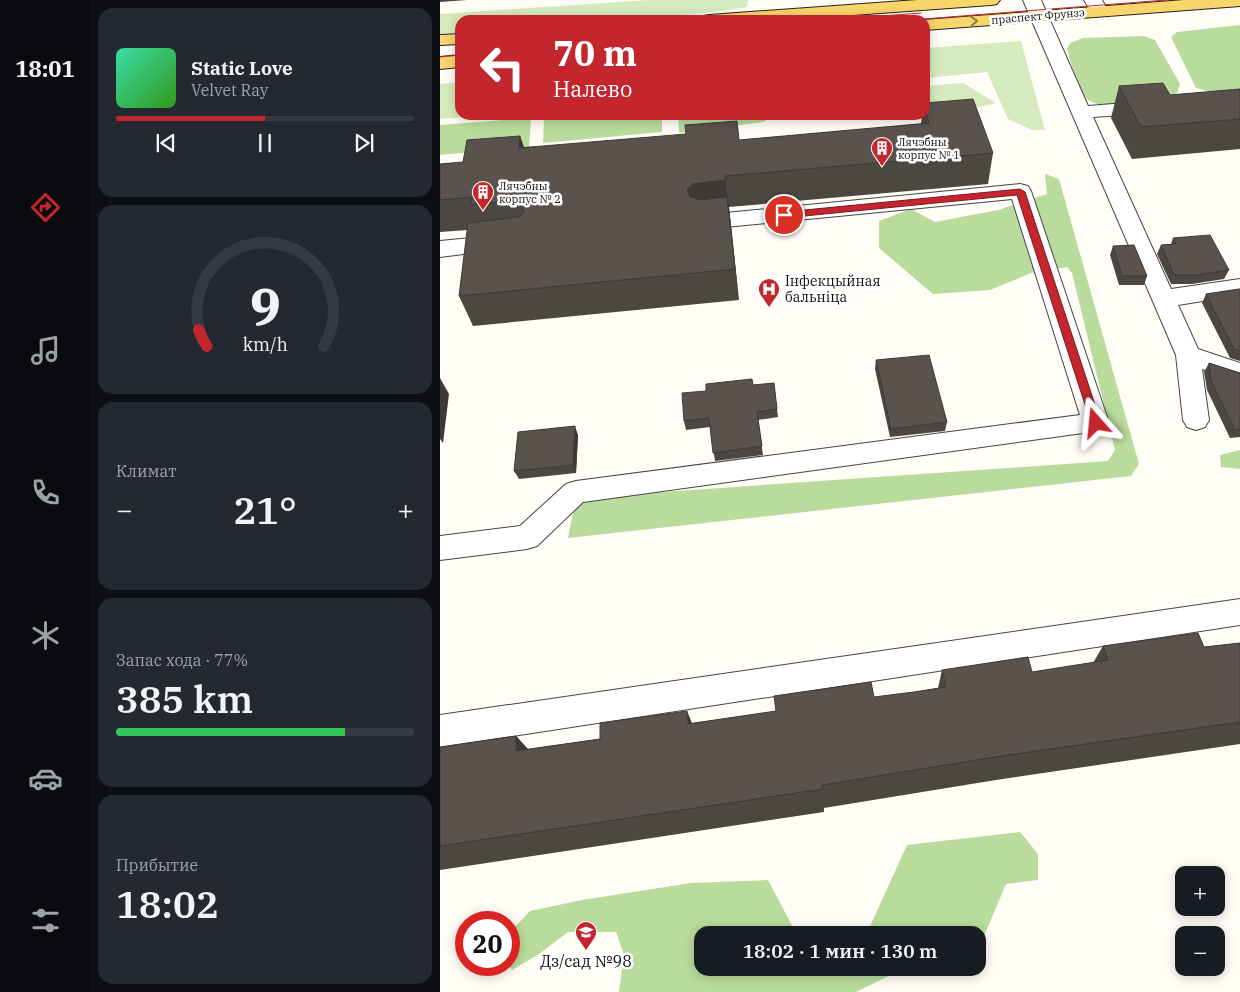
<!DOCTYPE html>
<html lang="ru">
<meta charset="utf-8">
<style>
body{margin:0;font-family:"IBM Plex Serif",serif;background:#242831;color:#f1f3f6;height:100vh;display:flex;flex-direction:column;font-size:19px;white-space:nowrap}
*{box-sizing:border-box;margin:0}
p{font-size:16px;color:#9ea1a6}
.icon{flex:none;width:28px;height:28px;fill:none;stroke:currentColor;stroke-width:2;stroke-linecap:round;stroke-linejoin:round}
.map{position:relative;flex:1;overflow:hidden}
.details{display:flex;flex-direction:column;gap:8px;padding:8px;background:#0d0f14;width:350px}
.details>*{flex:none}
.top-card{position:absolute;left:15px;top:15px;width:475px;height:105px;border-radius:15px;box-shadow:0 2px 12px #0003;background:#c4262e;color:#fff;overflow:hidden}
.tools{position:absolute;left:735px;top:866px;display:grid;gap:10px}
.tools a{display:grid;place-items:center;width:50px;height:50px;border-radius:10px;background:#171b24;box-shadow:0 2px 12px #0003;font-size:25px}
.speed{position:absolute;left:15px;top:911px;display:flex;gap:10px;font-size:25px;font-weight:700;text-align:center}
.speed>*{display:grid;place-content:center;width:65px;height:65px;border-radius:50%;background:#171b24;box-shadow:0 2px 12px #0003;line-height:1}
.speed .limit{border:8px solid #d22;background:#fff;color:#111}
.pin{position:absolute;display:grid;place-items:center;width:42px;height:42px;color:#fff;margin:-21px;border:2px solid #fff;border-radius:50%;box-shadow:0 1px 5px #0007}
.me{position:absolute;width:55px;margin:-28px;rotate:342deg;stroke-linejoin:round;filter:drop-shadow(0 0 4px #0008)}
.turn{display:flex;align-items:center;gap:18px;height:105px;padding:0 15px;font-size:22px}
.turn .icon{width:65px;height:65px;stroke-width:2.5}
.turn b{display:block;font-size:35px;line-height:42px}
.big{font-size:38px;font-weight:600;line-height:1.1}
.details .widget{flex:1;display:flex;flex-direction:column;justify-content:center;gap:8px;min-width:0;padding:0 18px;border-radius:15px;background:#242831}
.details .dial{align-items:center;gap:0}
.dial svg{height:130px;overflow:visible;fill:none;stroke:#363941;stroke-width:7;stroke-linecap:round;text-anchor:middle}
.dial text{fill:#f1f3f6;stroke:none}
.song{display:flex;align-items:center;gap:15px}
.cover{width:60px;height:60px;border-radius:8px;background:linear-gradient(135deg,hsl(160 70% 55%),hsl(110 70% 35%))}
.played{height:5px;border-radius:2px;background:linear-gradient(90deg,#c4262e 50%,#363941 50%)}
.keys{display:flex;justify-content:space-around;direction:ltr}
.heat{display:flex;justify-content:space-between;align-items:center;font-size:28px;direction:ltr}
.charge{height:8px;border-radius:4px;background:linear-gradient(90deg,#34c759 77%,#363941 0)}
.trip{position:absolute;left:254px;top:926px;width:292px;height:50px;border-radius:15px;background:#171b24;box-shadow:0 2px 12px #0003;font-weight:600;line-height:50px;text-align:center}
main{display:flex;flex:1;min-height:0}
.dock{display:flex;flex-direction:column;width:90px;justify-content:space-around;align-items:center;background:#090b0e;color:#9ea1a6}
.dock .icon{width:35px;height:35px}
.dock .on{color:#c4262e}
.dock b{font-size:22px;color:#f1f3f6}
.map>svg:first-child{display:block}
.green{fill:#d5ebbd}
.forest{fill:#b9dc9c}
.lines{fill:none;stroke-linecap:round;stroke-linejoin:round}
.minor-casing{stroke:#444;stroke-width:2}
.major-casing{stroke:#222;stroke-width:2}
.minor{fill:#fff;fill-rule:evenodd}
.major{fill:#f9d66b;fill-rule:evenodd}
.tram{stroke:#c4262e;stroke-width:1}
.wall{fill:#4d4742}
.shaded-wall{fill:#3f3936}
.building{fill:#5a524d;stroke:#3f3936}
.oneway{stroke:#917d42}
.route{fill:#c4262e;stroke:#7f191e}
.labels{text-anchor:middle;stroke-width:5;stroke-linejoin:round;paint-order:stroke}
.far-street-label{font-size:11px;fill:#111;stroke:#fff}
.far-poi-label{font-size:11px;fill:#111;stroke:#fff;text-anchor:start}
.poi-label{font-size:14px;fill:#111;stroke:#fff;text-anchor:start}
.near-poi-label{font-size:16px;fill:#111;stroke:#fff}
</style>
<main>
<nav class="dock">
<b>18:01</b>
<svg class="icon on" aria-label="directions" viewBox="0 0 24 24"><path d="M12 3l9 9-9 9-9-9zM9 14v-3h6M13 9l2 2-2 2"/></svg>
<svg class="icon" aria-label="music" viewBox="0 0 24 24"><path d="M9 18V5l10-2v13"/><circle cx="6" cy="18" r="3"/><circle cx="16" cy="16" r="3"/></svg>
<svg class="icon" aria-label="phone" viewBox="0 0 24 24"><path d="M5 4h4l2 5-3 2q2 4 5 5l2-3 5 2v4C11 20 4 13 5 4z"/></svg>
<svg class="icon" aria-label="climate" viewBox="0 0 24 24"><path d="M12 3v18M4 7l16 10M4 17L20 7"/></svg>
<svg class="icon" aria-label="car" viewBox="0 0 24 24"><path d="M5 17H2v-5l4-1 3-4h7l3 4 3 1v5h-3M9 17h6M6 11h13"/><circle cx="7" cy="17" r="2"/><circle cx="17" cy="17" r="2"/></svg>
<svg class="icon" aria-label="filters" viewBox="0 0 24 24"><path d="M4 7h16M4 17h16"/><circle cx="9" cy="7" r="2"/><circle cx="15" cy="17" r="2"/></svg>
</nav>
<section class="details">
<div class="widget">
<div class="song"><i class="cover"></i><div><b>Static Love</b><p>Velvet Ray</p></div></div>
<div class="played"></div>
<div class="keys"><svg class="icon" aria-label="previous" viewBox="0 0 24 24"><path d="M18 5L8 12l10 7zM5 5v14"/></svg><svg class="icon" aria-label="pause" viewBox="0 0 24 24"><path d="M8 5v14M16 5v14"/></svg><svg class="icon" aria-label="next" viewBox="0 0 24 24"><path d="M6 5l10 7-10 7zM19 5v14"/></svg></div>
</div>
<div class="widget dial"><svg viewBox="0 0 100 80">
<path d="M14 69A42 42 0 1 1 86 69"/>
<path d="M14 69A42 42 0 0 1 9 59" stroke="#c4262e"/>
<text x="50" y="56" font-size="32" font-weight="700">9</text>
<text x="50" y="72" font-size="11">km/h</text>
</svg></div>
<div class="widget"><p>Климат</p>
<div class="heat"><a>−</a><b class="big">21°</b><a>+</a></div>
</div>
<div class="widget"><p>Запас хода · 77%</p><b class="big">385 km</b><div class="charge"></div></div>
<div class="widget"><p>Прибытие</p><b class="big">18:02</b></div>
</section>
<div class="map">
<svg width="800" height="992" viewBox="0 0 800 992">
<rect width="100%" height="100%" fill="#fffdf5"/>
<path class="green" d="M 207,0 L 308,0 L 307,7 C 212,23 116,20 20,20 L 20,33 L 0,34 L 0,14 Z
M 581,41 L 605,130 L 592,130 L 568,119 L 547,72 L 485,78 L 485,48 Z
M 20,82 L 20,115 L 48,115 L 0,119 L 0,84 Z
M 523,83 L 556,103 L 535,108 L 485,112 L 485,86 Z"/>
<path class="forest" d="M 800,25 L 800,91 L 775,93 L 756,88 L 731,37 L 737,32 Z
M 704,36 L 715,40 L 740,84 L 737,93 C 719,101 659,115 645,97 C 637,87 631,62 627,49 L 630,43 L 643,38 Z
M 144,115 L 222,115 L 222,132 L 103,143 L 104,118 Z
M 238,115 L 331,115 L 324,122 L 239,133 Z
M 91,118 L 89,147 L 0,155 L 0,125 Z
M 605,174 L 619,179 L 699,464 L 691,476 L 128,538 L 136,498 L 668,461 L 675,450 L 632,273 L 627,267 L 591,273 L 550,290 L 493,294 L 439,248 L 439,221 L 471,209 L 495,222 L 558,210 L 607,194 Z
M 800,450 L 800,469 L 781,467 L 780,455 Z
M 580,832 L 598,854 L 598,880 L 566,884 L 541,943 L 538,944 L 538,935 L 426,935 L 467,845 Z
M 328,880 L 357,935 L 262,935 L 262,968 L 465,968 L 416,992 L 179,992 L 184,955 L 176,932 L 128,932 L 99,954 L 72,970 L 69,965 L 69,933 L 90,911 L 142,900 L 251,883 Z"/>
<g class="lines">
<g class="minor-casing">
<path id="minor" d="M 583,0 L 601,0 L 648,106 L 711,101 L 718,103 L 721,107 L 718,111 L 711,113 L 653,117 L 731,289 L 800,279 L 800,295 L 738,305 L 758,349 L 800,363 L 800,381 L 762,369 L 769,420 L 765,427 L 756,430 L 747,427 L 743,420 L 736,355 Z
M 644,0 L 662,0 L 668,11 L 665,15 L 653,15 Z
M 580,184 L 588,186 L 591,191 L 669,423 L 665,430 L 143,502 L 97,546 L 87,549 L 0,560 L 0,536 L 80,526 L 126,484 L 136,481 L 640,415 L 572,199 L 265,229 L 257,227 L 254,222 L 257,217 L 265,215 Z
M 63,235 L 71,238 L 74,243 L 71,248 L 0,257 L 0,241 Z
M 800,599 L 800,625 L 0,747 L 0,715 Z"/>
</g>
<g class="major-casing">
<path id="major" d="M 477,0 L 560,0 L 557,4 L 551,5 L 344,20 L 260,20 L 263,16 L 269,15 Z
M 744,0 L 800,0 L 800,6 L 485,30 L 484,20 Z
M 20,34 L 20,44 L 0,45 L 0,35 Z
M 20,55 L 20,67 L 0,69 L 0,57 Z"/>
</g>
<use href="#minor" class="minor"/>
<use href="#major" class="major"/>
<path class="tram" d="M 391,20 L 481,13
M 471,20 L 726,0
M 0,57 L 20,55"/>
</g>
<path class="wall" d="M 0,0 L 27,0 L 0,2 Z
M 679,86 L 730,95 L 800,89 L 800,149 L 692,159 L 671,118 Z
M 485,103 L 553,153 L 548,184 L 289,207 L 299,300 L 33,326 L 19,296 L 28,230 L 0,232 L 0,164 L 23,162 L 80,136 L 84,147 L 299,140 L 481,124 L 482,115 L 485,115 Z
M 733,238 L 789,270 L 784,279 L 752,284 L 731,284 L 717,254 L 721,245 L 731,244 Z
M 673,246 L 707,276 L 704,285 L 679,285 L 670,255 Z
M 800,289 L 800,361 L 790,358 L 762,303 L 766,294 Z
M 436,360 L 507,422 L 505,431 L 450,437 L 435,369 Z
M 769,363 L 800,373 L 800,437 L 790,438 L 767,390 L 764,372 Z
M 334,383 L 338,417 L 318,420 L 323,455 L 275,461 L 270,427 L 246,430 L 244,421 L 313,385 Z
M 138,435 L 136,473 L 79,479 L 74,471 Z
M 800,643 L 800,744 L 556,780 L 384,808 L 384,812 L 0,870 L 0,747 L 76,736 L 88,749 L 160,739 L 252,723 L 474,692 L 498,688 L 502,670 L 592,672 L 653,663 L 663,646 L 764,647 Z"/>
<path class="shaded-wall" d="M 80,136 L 90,168 L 79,148 Z
M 285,176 L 289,207 L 299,300 L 295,269 L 257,215 L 247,190 L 252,184 Z
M 0,378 L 9,394 L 3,443 L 0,439 Z
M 135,426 L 138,435 L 136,473 L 133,465 Z
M 247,711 L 258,738 L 248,724 Z
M 76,736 L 99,762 L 76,751 Z"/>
<path class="building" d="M 723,83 L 730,95 L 800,89 L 800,119 L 701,127 L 679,86 Z
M 533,99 L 553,153 L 285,176 L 285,180 L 252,184 L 247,190 L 250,197 L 260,200 L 287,197 L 295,269 L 19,296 L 28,223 L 79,217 L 84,211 L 79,203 L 71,201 L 31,204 L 32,197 L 0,200 L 0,164 L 23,162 L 27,140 L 80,136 L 79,148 L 246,134 L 245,125 L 297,121 L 299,140 L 489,123 L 485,110 L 485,103 Z
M 770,235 L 789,270 L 756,275 L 734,275 L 721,245 L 736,244 L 733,238 Z
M 694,245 L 707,276 L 682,276 L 673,246 Z
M 799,289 L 800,289 L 800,351 L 794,349 L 766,294 Z
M 489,355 L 507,422 L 451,429 L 436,360 Z
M 769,363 L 800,373 L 800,429 L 795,430 L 771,381 Z
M 312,379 L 313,385 L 334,383 L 337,409 L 317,412 L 322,446 L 273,453 L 269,418 L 244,421 L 242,393 L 266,391 L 266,384 Z
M 135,426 L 133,465 L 74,471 L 78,432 Z
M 758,633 L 764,647 L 800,643 L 800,722 L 568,755 L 382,785 L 383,789 L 0,846 L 0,747 L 76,736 L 76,751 L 160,739 L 160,723 L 247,711 L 248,724 L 336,711 L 334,696 L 431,682 L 434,697 L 474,692 L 506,687 L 502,670 L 588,657 L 592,672 L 668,660 L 663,646 Z"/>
<defs><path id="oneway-chevron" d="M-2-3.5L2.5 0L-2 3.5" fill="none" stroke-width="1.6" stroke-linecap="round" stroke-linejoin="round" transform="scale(1.25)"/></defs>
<use class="oneway" href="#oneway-chevron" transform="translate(534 21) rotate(-5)"/>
<path class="route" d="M 580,189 L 585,192 L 661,423 L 660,426 L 656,427 L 651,423 L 577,195 L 344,218 L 339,215 L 344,212 Z"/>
<defs>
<g id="building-pin" transform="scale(1.125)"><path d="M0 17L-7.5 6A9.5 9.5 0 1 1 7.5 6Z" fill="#c4262e" stroke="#fff"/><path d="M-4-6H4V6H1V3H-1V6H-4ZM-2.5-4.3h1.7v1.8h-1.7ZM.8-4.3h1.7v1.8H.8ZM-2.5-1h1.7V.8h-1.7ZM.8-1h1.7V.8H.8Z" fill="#fff"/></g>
<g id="hospital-pin" transform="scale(1.125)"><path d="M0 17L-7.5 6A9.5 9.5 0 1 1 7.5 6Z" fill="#c4262e" stroke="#fff"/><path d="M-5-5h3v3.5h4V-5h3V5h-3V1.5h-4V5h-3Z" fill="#fff"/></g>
<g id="school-pin" transform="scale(1.125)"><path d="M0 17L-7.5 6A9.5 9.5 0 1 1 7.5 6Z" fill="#c4262e" stroke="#fff"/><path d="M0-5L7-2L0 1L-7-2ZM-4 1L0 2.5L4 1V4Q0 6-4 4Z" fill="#fff"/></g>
</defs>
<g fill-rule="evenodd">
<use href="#building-pin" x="442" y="148"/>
<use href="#building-pin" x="43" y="192"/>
<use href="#hospital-pin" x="329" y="289"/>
<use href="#school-pin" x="146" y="932"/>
</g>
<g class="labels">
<g class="far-street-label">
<text transform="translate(598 16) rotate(-5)" y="4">праспект Фрунзэ</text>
</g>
<g class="far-poi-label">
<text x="458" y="146">Лячэбны<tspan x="458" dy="13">корпус № 1</tspan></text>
<text x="59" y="190">Лячэбны<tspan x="59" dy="13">корпус № 2</tspan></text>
</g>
<g class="poi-label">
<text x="345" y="286">Інфекцыйная<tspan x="345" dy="16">бальніца</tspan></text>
</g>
<g class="near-poi-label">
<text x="146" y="967">Дз/сад №98</text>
</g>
</g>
</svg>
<div class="tools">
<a>+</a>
<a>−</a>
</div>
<div class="speed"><div class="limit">20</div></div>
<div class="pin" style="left:344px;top:215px;background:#d93025"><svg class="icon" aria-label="arrive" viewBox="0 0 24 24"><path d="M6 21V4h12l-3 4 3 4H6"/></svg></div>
<svg class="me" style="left:656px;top:423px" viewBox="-20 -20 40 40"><path d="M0-17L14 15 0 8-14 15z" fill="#c4262e" stroke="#fff" stroke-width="4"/></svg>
<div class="trip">18:02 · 1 мин · 130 m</div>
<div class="top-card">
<div class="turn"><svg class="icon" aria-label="left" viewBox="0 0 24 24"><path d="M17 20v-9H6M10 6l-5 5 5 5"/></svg><div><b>70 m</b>Налево</div></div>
</div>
</div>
</main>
